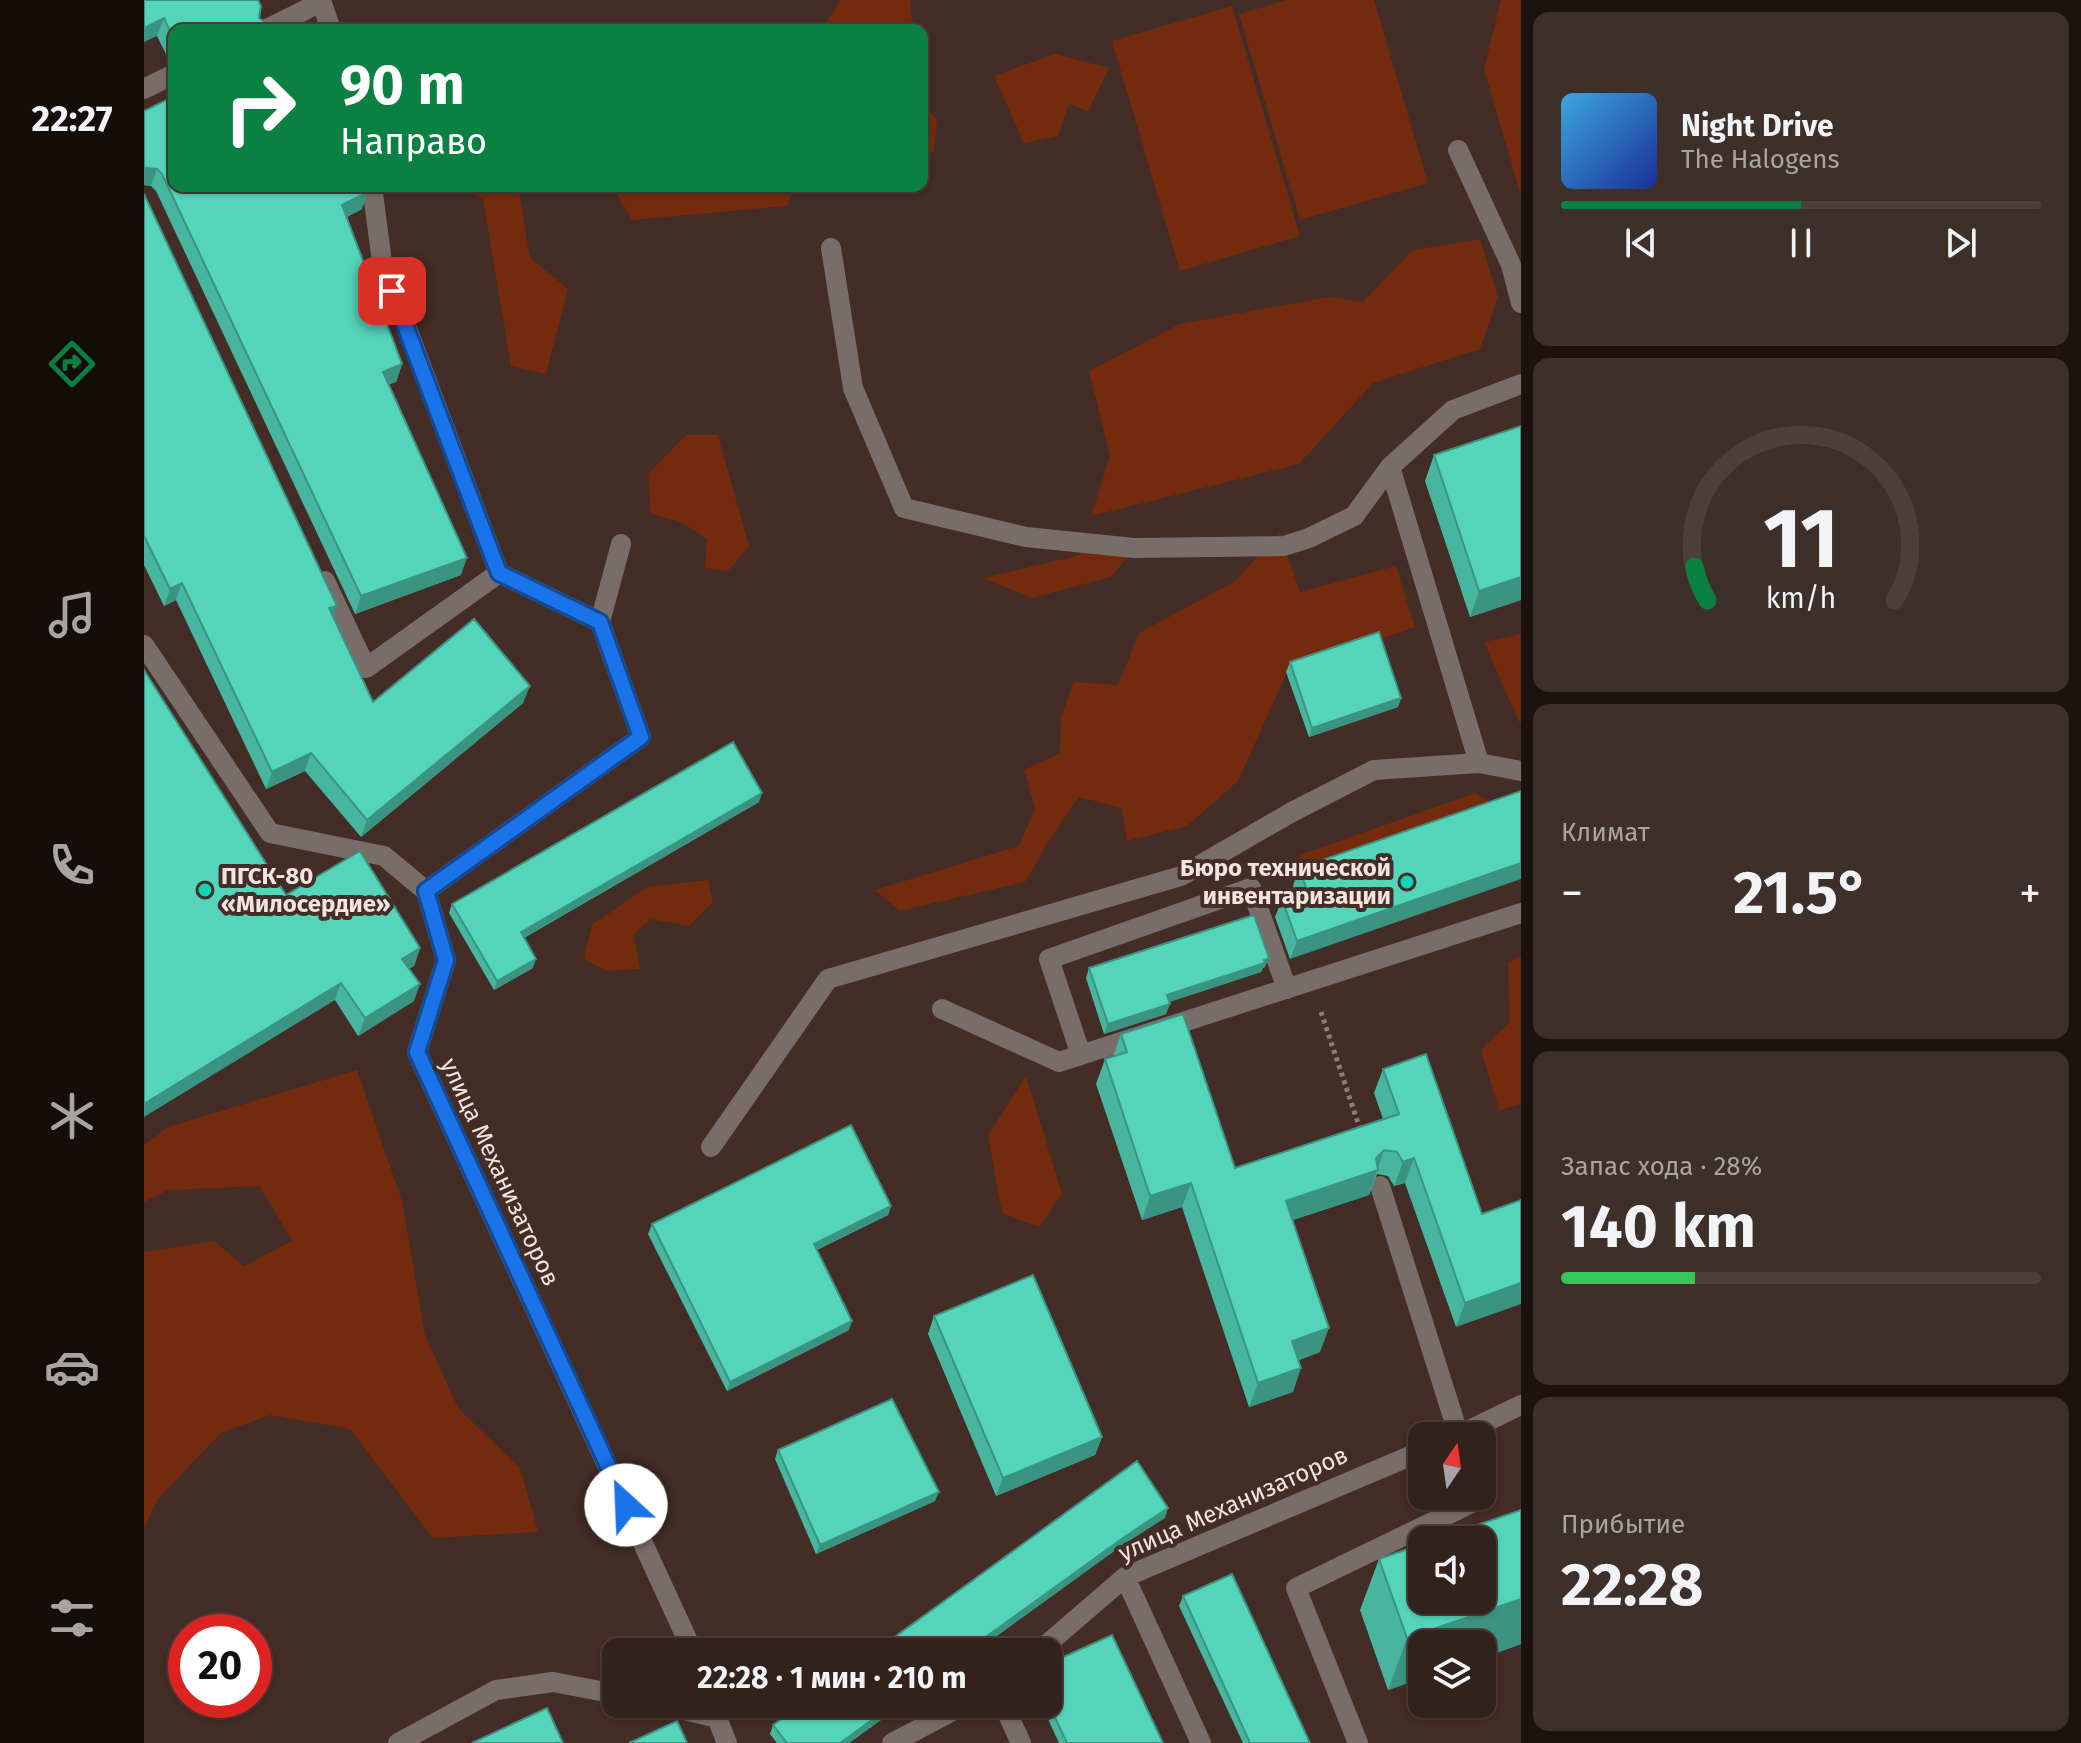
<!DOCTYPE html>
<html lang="ru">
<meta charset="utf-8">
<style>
body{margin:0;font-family:"Fira Sans",sans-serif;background:#3d2f29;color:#f1f3f6;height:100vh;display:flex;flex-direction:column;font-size:30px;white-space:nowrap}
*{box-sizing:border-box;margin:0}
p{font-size:26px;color:#a8a4a3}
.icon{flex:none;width:44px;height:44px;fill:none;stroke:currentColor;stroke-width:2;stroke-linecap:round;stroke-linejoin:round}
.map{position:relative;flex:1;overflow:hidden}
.sheet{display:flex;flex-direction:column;gap:12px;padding:12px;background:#1c130f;width:560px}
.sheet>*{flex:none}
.banner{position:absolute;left:24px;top:24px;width:760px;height:168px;border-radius:16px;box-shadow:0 2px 6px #0004,0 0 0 2px #4d3f3b;background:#0b8043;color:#fff;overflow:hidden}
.needle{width:52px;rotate:13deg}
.fabs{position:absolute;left:1264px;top:1422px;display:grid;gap:16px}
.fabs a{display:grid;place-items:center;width:88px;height:88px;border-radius:16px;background:#32221c;box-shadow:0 2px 6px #0004,0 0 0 2px #4d3f3b;font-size:40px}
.speed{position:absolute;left:24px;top:1614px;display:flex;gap:16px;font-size:40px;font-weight:700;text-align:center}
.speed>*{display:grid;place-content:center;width:104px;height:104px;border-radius:50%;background:#32221c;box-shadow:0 2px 6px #0004,0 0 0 2px #4d3f3b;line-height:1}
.speed .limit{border:12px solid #d22;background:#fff;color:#111}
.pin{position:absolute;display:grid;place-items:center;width:68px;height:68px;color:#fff;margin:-34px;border-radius:16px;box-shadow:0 4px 12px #0006}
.me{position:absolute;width:88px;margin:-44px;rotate:335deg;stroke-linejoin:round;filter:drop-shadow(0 0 6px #0008)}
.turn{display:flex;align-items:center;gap:28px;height:168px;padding:0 40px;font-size:36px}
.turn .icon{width:104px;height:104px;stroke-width:2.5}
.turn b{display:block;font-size:56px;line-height:68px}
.big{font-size:60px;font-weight:700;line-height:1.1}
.sheet .tile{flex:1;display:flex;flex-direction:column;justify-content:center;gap:12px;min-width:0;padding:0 28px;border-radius:16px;background:#3d2f29}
.sheet .dial{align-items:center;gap:0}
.dial svg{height:208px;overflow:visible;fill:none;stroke:#4d3f3b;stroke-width:7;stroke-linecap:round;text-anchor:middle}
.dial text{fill:#f1f3f6;stroke:none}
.song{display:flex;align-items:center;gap:24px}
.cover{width:96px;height:96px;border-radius:12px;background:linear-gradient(135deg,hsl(200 70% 55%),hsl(230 70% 35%))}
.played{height:8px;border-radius:4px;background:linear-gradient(90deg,#0b8043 50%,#4d3f3b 50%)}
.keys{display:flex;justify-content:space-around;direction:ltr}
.heat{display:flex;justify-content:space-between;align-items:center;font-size:44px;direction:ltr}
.charge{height:12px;border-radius:6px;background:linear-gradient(90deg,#34c759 28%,#4d3f3b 0)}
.trip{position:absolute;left:458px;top:1638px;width:460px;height:80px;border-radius:16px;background:#32221c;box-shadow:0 2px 6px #0004,0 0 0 2px #4d3f3b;font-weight:700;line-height:80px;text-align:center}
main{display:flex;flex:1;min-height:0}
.tabs{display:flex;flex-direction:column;width:144px;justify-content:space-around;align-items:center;background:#140e0b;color:#a8a4a3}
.tabs .icon{width:56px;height:56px}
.tabs .active{color:#0b8043}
.tabs b{font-size:36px;color:#f1f3f6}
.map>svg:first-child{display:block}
.green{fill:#742a0c}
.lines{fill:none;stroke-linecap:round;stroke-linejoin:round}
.path{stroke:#8f7c76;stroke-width:5;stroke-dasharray:4 4;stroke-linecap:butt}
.service{stroke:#796d69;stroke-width:20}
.wall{fill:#48b69f}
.shaded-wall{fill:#3b9482}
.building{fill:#54d4b9;stroke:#3b9482;stroke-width:2}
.route-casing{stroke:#114b97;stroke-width:20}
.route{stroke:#1a73e8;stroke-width:14}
.poi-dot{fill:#0fd5b4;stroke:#432d26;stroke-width:3}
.labels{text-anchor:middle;stroke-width:8;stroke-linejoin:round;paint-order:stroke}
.poi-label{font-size:24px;font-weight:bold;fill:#f3e4df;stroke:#432d26;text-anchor:end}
.street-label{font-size:24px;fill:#f3e4df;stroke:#432d26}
</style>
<main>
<nav class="tabs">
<b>22:27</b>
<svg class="icon active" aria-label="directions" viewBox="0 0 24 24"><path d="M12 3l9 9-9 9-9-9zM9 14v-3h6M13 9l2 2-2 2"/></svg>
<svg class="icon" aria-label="music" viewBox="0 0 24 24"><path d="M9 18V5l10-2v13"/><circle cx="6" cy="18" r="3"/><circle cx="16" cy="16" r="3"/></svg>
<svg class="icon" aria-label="phone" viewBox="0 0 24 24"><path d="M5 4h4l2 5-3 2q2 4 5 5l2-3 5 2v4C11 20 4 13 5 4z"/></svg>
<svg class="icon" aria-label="climate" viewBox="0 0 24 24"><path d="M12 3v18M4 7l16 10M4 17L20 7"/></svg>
<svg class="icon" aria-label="car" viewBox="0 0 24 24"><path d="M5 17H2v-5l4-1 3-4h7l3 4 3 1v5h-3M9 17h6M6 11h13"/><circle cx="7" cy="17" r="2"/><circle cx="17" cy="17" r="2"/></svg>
<svg class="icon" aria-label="filters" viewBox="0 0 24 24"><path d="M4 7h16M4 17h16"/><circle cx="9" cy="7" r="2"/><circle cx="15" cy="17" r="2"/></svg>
</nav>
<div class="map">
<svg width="1377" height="1743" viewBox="0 0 1377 1743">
<rect width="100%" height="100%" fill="#432d26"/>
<path class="green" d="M 697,0 L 766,0 L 768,21 L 756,30 L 677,30 Z
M 1143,0 L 1230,0 L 1284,183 L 1156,220 L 1095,14 Z
M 1357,0 L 1377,0 L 1377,196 L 1340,69 Z
M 1088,6 L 1156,236 L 1036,271 L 968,41 Z
M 911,54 L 965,68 L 944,111 L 925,104 L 914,136 L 880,143 L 850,76 Z
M 778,104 L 793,120 L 790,150 L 778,164 Z
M 315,186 L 374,186 L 386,258 L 424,289 L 402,374 L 367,366 L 339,198 L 316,191 Z
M 468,186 L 651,186 L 643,206 L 488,220 Z
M 1336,239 L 1354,297 L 1336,349 L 1229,383 L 1155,464 L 947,516 L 966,456 L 945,371 L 1036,324 L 1185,297 L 1219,302 L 1269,250 Z
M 542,435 L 574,435 L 605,546 L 584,571 L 561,568 L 563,539 L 537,522 L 507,514 L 504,474 Z
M 1136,533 L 1156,592 L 1252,566 L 1271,627 L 1143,672 L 1094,781 L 1043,826 L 983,841 L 978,808 L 935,797 L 906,839 L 881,882 L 756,911 L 731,890 L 875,846 L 891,808 L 880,770 L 916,753 L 917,717 L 930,682 L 974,685 L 995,633 L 1090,582 Z
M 977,537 L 996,543 L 967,577 L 888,598 L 839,578 L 928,557 Z
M 1377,634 L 1377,726 L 1340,642 Z
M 1331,793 L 1364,812 L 1149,886 L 1156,855 Z
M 564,880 L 569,902 L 545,926 L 507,919 L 489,934 L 496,969 L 463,971 L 440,959 L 448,925 L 503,887 Z
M 1377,956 L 1377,1104 L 1355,1110 L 1337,1050 L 1366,1022 L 1364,962 Z
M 213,1070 L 258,1201 L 281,1335 L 314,1408 L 376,1468 L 394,1532 L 289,1538 L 206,1429 L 126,1415 L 77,1433 L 13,1500 L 0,1529 L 0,1252 L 70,1241 L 100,1266 L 148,1241 L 116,1186 L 24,1190 L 0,1202 L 0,1145 L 24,1127 Z
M 882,1076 L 918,1194 L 895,1227 L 858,1213 L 844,1135 Z"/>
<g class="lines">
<path class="path" d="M 1177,1012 L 1217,1132"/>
<path class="service" d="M 177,0 L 187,30
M 121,30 L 177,2
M 0,89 L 30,74
M 1314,150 L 1367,265 L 1377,303
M 228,186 L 238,262 L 355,573 L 456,622 L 497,737 L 282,891
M 687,248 L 709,388 L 760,508 L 882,537 L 990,548 L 1140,546 L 1165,538 L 1210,516 L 1246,467 L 1309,410 L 1377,384
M 1246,467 L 1335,763
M 181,581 L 222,668 L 355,573
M 456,622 L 477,544
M 0,645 L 126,833 L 240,856 L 282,891 L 302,960 L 273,1052 L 549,1652
M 798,1009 L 915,1062 L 1377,913
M 937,1055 L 905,959 L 1107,888 L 1143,989
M 567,1147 L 684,979 L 1037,876 L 1148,812 L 1230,770 L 1335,763 L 1377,771
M 1236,1186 L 1315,1436
M 1313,1436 L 1377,1405
M 981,1577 L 1057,1743
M 894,1652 L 981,1577 L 1278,1451
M 517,1704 L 573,1718
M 859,1704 L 877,1743
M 569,1708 L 583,1743
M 254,1743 L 352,1690 L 409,1682 L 472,1694
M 748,1743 L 822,1704
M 1214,1743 L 1152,1588 L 1340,1497 L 1338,1493"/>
</g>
<path class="wall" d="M 0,0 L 115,18 L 30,30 L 30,62 L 26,62 L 13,36 Z
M 0,111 L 218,209 L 203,217 L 258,364 L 252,382 L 245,384 L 317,575 L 211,614 L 12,191 L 7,186 L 0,185 Z
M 0,194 L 189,616 L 229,702 L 379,703 L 217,837 L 161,771 L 122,789 L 32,600 L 20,606 L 0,565 Z
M 1290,455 L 1377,600 L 1326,617 L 1281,481 Z
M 1146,662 L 1257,698 L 1254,707 L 1165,737 L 1142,672 Z
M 1377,791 L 1146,959 L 1131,917 L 1138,899 L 1152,894 L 1149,886 L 1155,868 Z
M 615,802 L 380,938 L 389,968 L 350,990 L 305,913 L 308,904 Z
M 142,895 L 276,948 L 270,966 L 265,968 L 270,1001 L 214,1036 L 191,1000 Z
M 1121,967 L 1119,968 L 1117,972 L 1025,1002 L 1022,1014 L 960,1034 L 942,978 L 945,968 Z
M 977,1034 L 1091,1168 L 1239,1119 L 1230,1093 L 1239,1069 L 1338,1214 L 1377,1200 L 1312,1327 L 1261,1183 L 1250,1186 L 1244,1176 L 1233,1174 L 1225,1195 L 1149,1220 L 1176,1352 L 1155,1360 L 1149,1392 L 1105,1407 L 1038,1207 L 998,1220 L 952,1084 L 961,1059 L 969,1057 Z
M 747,1206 L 744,1215 L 673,1250 L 705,1330 L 583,1391 L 504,1234 L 508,1224 Z
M 790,1316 L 958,1437 L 951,1455 L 852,1496 L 784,1334 Z
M 634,1450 L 791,1501 L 672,1554 L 631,1459 Z
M 1377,1510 L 1377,1644 L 1338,1658 L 1278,1644 L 1278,1678 L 1244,1690 L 1216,1610 L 1235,1559 Z
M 1039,1596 L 1166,1743 L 1099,1743 L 1035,1606 Z
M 759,1704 L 705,1743 L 633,1743 L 626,1734 L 629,1725 Z
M 897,1704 L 904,1704 L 1019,1743 L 915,1743 Z"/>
<path class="shaded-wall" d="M 20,18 L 13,36 L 0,42 L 0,28 Z
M 30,51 L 30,62 L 26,62 Z
M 2,168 L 13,169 L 7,186 L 0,185 L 0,169 Z
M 224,192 L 218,209 L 192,222 L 198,205 Z
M 258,364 L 252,382 L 233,389 L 239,372 Z
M 323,558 L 317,575 L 211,614 L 217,596 Z
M 1377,577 L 1377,600 L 1326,617 L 1335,591 Z
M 38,583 L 32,600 L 20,606 L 26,589 Z
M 193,606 L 186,623 L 185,608 Z
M 386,686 L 379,703 L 217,837 L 223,820 Z
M 1257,698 L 1254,707 L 1165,737 L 1168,728 Z
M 167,753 L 161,771 L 122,789 L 128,772 Z
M 618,793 L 615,802 L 374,941 L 377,932 Z
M 1377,863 L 1377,879 L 1146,959 L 1153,941 Z
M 276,948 L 270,966 L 252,976 L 258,959 Z
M 1125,958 L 1121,967 L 1119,968 L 1117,972 L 1019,1004 L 1023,995 Z
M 392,959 L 389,968 L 350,990 L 353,981 Z
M 197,983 L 191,1000 L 0,1117 L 0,1104 Z
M 276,984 L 270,1001 L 214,1036 L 221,1018 Z
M 1026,1004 L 1022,1014 L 960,1034 L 964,1024 Z
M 1240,1150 L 1225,1195 L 1133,1225 L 1142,1201 L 1232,1158 Z
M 1270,1158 L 1261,1183 L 1250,1186 L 1259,1162 Z
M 1047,1183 L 1038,1207 L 998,1220 L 1006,1196 Z
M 747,1206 L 744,1215 L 666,1253 L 670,1244 Z
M 1377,1283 L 1377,1304 L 1312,1327 L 1321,1303 Z
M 708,1321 L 705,1330 L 583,1391 L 586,1382 Z
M 1185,1328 L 1176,1352 L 1139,1365 L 1148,1341 Z
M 1157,1368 L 1149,1392 L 1105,1407 L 1114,1383 Z
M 958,1437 L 951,1455 L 852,1496 L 859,1478 Z
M 795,1492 L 791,1501 L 672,1554 L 676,1545 Z
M 1024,1508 L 1021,1518 L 976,1547 L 831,1652 L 821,1652 L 979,1538 Z
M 1377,1599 L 1377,1644 L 1338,1658 L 1338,1644 L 1278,1644 L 1278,1678 L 1244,1690 L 1263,1638 Z
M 750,1704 L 759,1704 L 705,1743 L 696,1743 Z"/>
<path class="building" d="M 0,0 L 114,0 L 117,6 L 115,18 L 126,26 L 128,30 L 30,30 L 30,40 L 20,18 L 0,28 Z
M 30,96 L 30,186 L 223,186 L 224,192 L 198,205 L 258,364 L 239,372 L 323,558 L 217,596 L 18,174 L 13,169 L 2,168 L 0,169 L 0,111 Z
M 0,194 L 193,606 L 185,608 L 229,702 L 330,619 L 386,686 L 223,820 L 167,753 L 128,772 L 38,583 L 26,589 L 0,536 Z
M 1377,426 L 1377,577 L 1335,591 L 1290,455 Z
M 1235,632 L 1257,698 L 1168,728 L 1146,662 Z
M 0,670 L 142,895 L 216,851 L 276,948 L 258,959 L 276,984 L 221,1018 L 197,983 L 0,1104 Z
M 589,742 L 618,793 L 377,932 L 392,959 L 353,981 L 308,904 Z
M 1377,791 L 1377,863 L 1153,941 L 1138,899 L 1163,890 L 1155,868 Z
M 1110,915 L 1125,958 L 1120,960 L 1121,963 L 1023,995 L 1026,1004 L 964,1024 L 945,968 Z
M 1039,1014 L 1091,1168 L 1255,1114 L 1239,1069 L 1282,1054 L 1338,1214 L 1377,1200 L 1377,1283 L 1321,1303 L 1270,1158 L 1259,1162 L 1253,1152 L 1240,1150 L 1232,1158 L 1234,1170 L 1142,1201 L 1185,1328 L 1148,1341 L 1157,1368 L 1114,1383 L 1047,1183 L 1006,1196 L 961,1059 L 983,1052 L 977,1034 Z
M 707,1125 L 747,1206 L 670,1244 L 708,1321 L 586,1382 L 508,1224 Z
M 889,1275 L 958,1437 L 859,1478 L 790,1316 Z
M 748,1399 L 795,1492 L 676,1545 L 634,1450 Z
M 993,1461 L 1024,1508 L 979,1538 L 821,1652 L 730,1652 Z
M 1377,1510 L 1377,1599 L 1263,1638 L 1235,1559 L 1278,1544 L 1278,1600 L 1338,1600 L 1338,1540 L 1290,1540 Z
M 1088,1574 L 1166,1743 L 1106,1743 L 1039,1596 Z
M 968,1635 L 1019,1743 L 923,1743 L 904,1703 L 904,1664 Z
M 658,1704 L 750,1704 L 696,1743 L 643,1743 L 629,1725 Z
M 403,1708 L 419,1743 L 328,1743 Z
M 533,1721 L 543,1743 L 485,1743 Z"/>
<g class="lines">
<g class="route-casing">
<path id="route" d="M 248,291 L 355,573 L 456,622 L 497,737 L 282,891 L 302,960 L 273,1052 L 482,1505"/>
</g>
<use href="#route" class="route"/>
</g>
<g class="poi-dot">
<circle cx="1263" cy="882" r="8"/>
<circle cx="61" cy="890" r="8"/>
</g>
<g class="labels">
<g class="poi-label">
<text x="1247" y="876">Бюро технической<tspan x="1247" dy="28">инвентаризации</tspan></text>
<text x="77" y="884" text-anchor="start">ПГСК-80<tspan x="77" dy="28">«Милосердие»</tspan></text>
</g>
<g class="street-label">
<text transform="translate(356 1172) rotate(65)" y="8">улица Механизаторов</text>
<text transform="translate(1089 1504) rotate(-24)" y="8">улица Механизаторов</text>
</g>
</g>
</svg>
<div class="fabs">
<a><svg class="needle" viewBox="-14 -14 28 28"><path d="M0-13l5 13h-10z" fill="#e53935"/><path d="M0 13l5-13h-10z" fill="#a8a4a3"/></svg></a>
<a><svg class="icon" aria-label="sound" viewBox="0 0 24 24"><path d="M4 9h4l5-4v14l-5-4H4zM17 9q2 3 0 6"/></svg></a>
<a><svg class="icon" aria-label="layers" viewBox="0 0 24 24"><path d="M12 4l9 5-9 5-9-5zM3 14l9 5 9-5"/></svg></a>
</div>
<div class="speed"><div class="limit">20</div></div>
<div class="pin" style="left:248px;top:291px;background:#d93025"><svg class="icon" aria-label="arrive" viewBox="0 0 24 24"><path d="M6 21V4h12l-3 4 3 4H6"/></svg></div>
<svg class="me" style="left:482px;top:1505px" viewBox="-20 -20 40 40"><circle r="19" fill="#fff"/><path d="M0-13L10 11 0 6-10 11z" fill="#1a73e8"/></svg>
<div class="trip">22:28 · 1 мин · 210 m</div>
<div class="banner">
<div class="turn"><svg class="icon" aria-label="right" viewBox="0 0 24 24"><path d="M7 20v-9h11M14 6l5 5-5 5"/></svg><div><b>90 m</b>Направо</div></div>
</div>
</div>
<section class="sheet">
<div class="tile">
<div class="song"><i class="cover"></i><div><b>Night Drive</b><p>The Halogens</p></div></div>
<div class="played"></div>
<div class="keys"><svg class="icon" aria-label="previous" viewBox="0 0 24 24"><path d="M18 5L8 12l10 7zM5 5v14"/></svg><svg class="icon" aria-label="pause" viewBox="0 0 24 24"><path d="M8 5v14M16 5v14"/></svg><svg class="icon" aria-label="next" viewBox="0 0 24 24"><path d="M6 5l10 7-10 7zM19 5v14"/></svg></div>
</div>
<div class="tile dial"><svg viewBox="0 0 100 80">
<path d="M14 69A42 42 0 1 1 86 69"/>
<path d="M14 69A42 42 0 0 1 9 56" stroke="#0b8043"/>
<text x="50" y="56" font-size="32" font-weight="700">11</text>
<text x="50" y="72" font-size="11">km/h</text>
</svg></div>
<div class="tile"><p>Климат</p>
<div class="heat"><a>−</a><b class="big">21.5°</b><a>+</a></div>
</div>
<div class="tile"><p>Запас хода · 28%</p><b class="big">140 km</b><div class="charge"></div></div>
<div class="tile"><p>Прибытие</p><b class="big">22:28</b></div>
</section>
</main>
